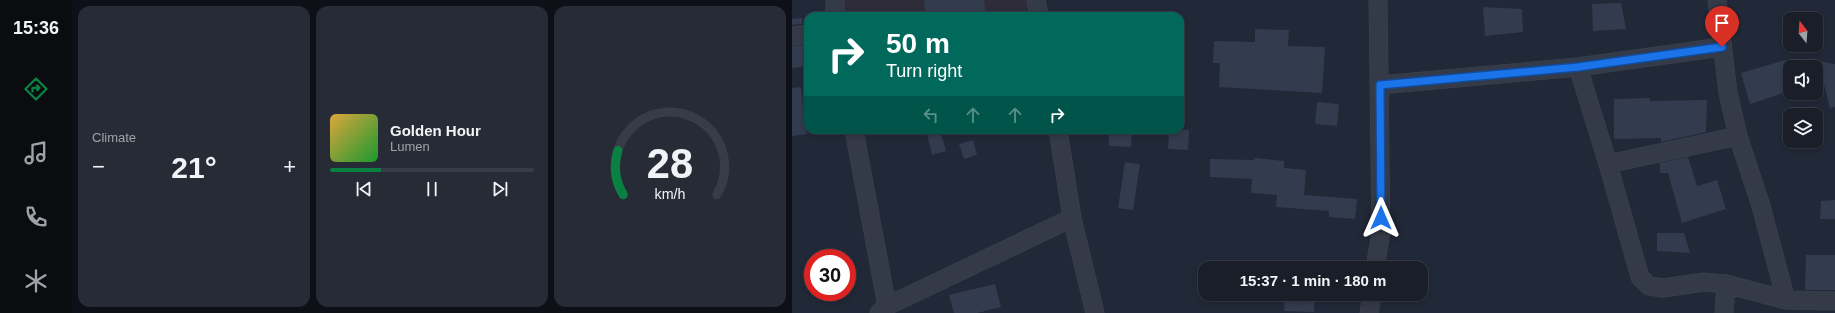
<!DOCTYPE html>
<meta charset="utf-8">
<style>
body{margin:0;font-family:Arial,sans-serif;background:#262b35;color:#f1f3f6;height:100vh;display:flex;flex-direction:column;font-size:15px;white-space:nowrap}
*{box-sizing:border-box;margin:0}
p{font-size:13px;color:#9fa2a8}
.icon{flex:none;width:22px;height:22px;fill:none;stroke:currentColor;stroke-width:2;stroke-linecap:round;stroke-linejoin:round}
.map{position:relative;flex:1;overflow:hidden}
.panel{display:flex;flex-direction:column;gap:6px;padding:6px;background:#0e1017;width:720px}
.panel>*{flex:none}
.banner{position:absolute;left:12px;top:12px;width:380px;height:122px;border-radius:12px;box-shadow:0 2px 6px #0003,0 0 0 1px #373c46;background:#00695c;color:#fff;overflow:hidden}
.needle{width:26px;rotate:343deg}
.tools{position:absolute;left:991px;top:12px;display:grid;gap:8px}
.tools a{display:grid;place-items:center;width:40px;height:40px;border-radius:8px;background:#191e29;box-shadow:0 2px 6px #0003,0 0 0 1px #373c46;font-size:20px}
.speed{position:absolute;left:12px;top:249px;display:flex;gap:8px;font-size:20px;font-weight:700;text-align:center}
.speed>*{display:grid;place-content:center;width:52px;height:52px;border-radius:50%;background:#191e29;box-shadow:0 2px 6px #0003,0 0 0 1px #373c46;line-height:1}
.speed .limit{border:6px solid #d22;background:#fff;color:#111}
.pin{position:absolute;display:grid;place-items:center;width:34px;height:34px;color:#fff;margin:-41px -17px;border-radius:50% 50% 50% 0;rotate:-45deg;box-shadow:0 0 4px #0007}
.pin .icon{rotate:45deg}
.me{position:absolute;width:44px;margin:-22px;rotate:0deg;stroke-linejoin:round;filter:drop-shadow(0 0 3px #0008)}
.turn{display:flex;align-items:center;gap:14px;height:84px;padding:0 16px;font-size:18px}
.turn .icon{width:52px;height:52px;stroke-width:2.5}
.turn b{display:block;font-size:28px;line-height:34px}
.lanes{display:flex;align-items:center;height:38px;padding:0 16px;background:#0003;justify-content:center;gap:20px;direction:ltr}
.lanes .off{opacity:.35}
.big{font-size:30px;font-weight:700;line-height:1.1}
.panel .card{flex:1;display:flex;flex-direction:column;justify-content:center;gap:6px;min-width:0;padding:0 14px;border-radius:12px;background:#262b35}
.panel .dial{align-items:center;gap:0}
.dial svg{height:104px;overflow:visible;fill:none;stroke:#373c46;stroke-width:7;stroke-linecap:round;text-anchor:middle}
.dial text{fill:#f1f3f6;stroke:none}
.song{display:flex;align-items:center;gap:12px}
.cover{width:48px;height:48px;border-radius:6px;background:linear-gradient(135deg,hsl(40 70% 55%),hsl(130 70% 35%))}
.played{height:4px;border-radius:2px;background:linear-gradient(90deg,#0b8043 25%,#373c46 25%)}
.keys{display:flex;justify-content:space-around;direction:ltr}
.heat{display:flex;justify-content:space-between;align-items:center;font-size:22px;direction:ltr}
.panel .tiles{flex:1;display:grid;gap:6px;grid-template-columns:repeat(3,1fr)}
.trip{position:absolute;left:406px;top:261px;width:230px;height:40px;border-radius:12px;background:#191e29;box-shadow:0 2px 6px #0003,0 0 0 1px #373c46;font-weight:700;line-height:40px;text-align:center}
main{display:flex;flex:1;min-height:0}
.tabs{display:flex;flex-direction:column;width:72px;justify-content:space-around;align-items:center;background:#0a0c10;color:#9fa2a8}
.tabs .icon{width:28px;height:28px}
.tabs .on{color:#0b8043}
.tabs b{font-size:18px;color:#f1f3f6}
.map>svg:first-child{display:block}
.medical{fill:#2f2c39}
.building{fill:#333b4e}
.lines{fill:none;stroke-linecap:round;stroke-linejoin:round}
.minor-casing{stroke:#3e4351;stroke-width:19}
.minor{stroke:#343a48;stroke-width:18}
.route-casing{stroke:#114b97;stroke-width:10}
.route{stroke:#1a73e8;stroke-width:7}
</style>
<main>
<nav class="tabs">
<b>15:36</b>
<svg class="icon on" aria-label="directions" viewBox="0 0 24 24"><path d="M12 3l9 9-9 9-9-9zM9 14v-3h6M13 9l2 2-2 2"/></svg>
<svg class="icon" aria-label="music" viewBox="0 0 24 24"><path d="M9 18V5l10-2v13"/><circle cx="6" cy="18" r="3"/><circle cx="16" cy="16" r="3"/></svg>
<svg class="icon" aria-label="phone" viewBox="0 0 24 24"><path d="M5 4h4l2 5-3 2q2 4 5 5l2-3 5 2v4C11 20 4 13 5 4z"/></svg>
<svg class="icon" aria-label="climate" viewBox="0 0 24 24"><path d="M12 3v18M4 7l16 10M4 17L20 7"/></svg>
</nav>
<section class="panel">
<div class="tiles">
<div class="card"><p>Climate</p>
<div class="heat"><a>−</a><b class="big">21°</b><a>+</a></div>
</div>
<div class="card">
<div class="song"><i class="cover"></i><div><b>Golden Hour</b><p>Lumen</p></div></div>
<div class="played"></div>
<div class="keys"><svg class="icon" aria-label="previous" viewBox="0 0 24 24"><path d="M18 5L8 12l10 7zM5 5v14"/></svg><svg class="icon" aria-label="pause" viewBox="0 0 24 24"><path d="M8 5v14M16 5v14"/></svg><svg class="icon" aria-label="next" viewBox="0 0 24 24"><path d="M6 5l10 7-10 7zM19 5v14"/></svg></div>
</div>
<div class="card dial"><svg viewBox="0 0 100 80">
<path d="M14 69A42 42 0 1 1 86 69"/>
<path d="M14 69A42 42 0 0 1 10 35" stroke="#0b8043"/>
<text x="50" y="56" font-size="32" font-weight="700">28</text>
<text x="50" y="72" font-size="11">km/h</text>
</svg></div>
</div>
</section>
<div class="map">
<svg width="1043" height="313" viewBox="0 0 1043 313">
<rect width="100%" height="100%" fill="#212837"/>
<path class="medical" d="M 43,0 L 244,0 L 247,16 L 43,16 Z"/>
<path class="building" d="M 132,0 L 192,0 L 194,16 L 134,16 Z
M 829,3 L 834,29 L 801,31 L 800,4 Z
M 691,7 L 730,9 L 731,32 L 693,36 Z
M 10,18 L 10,24 L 0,25 L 0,19 Z
M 463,29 L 497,30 L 496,46 L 533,47 L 530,93 L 427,87 L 428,63 L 421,63 L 422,41 L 463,42 Z
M 13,45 L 15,66 L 0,68 L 0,46 Z
M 993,60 L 998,77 L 998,91 L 958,104 L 949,73 Z
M 1026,61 L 1043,64 L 1043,107 L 1038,108 Z
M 9,87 L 11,106 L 16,105 L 16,121 L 13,122 L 15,134 L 0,136 L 0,88 Z
M 858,98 L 858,101 L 915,100 L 914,132 L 869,142 L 869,138 L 822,139 L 822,99 Z
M 525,102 L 547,104 L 545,126 L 523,124 Z
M 134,130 L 148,130 L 154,151 L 140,155 Z
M 317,130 L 340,130 L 339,147 L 317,146 Z
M 377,130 L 397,130 L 396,150 L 376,149 Z
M 181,140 L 185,155 L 172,159 L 167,144 Z
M 896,157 L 905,186 L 925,180 L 934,209 L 890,223 L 876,173 L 868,173 L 868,163 Z
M 462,158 L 492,161 L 492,168 L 514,170 L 512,195 L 565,199 L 563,219 L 537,217 L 537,211 L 484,207 L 485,195 L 459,193 L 460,179 L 418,177 L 418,159 L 462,160 Z
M 333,162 L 348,164 L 341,210 L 326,208 Z
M 1043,200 L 1043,219 L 1028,219 L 1029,201 Z
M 865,233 L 892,233 L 898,253 L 865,251 Z
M 1014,255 L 1043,255 L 1043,290 L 1013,290 Z
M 203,284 L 209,307 L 185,313 L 162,313 L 157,295 Z
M 493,294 L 523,294 L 522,312 L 492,311 Z"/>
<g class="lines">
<g class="minor-casing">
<path id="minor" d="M 43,0 L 43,16
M 244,0 L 247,16
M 925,0 L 936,93 L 946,136 L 969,206 L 994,300
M 0,36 L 16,34
M 786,67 L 816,164 L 848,277 L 857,286 L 871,288 L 912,282 L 934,284 L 994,300 L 1043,301
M 588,85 L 786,67 L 930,47
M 62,130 L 95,306
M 266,130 L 280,218 L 303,313
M 816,164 L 946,136
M 583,268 L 589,232 L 586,0
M 87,313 L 95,306 L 280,218
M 577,313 L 580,294
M 932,313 L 934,284"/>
</g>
<use href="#minor" class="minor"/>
</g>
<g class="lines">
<g class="route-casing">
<path id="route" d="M 589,218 L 588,85 L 786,67 L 930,47"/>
</g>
<use href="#route" class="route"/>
</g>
</svg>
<div class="tools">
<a><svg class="needle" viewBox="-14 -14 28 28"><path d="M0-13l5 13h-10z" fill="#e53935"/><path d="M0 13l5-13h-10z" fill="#9fa2a8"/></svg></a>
<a><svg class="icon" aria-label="sound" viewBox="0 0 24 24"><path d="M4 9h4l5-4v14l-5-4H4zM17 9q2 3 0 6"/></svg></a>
<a><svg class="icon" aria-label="layers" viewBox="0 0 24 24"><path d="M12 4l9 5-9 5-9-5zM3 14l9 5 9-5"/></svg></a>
</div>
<div class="speed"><div class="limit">30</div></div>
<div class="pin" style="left:930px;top:47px;background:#d93025"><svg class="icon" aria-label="arrive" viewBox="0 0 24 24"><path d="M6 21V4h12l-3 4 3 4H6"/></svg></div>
<svg class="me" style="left:589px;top:218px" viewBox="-20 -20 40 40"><path d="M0-17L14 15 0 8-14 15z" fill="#1a73e8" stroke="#fff" stroke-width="4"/></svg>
<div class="trip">15:37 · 1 min · 180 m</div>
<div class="banner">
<div class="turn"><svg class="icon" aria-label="right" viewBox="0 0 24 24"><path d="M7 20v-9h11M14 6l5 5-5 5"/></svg><div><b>50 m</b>Turn right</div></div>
<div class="lanes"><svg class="icon off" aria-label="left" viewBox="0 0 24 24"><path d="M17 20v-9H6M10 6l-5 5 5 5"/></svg><svg class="icon off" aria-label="ahead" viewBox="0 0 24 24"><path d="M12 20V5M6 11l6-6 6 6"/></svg><svg class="icon off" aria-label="ahead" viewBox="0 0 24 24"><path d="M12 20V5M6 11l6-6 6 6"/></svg><svg class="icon" aria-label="right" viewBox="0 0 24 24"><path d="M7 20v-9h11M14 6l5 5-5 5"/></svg></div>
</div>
</div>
</main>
